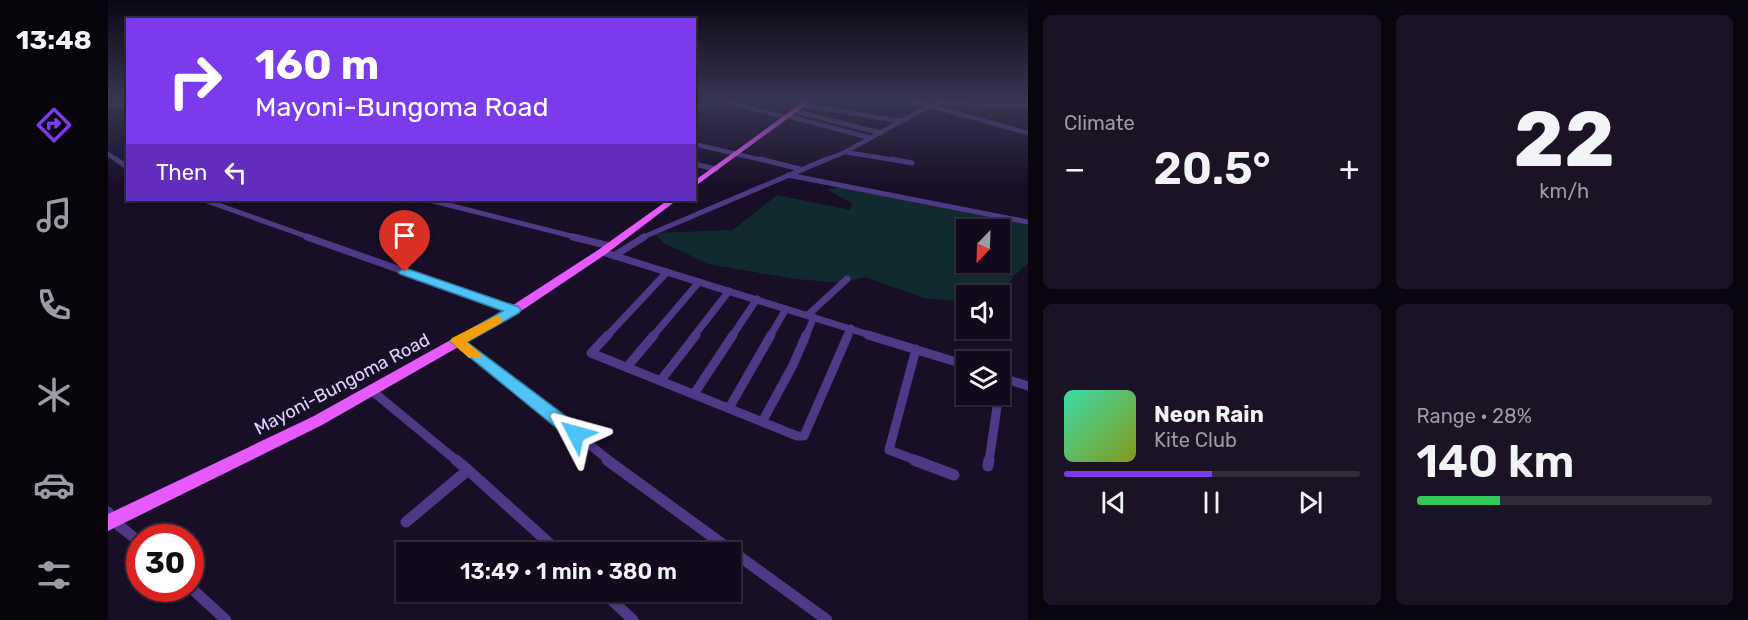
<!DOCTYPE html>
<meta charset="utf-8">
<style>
body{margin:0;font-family:Rubik,sans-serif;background:#1b1325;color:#f1f3f6;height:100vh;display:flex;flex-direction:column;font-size:22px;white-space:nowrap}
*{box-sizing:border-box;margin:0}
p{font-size:20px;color:#9c9aa3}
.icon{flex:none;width:33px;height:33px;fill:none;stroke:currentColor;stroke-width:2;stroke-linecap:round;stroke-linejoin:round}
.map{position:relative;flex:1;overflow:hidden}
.side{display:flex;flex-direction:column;gap:15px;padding:15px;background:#0a060f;width:720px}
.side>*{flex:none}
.hud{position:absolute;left:18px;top:18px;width:570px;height:183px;border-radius:0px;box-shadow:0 2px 4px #0004,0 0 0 2px #312b3b;background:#7c3aed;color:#fff;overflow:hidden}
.needle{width:39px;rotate:203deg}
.controls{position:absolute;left:848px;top:219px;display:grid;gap:12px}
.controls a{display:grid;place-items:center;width:54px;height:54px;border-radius:0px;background:#120a1c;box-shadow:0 2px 4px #0004,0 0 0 2px #312b3b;font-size:30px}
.speed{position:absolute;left:18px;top:524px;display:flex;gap:12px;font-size:30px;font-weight:700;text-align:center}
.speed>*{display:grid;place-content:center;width:78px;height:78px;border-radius:50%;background:#120a1c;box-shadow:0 2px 4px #0004,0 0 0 2px #312b3b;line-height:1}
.speed .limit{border:9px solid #d22;background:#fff;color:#111}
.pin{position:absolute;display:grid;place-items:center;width:51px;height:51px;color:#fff;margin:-62px -26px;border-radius:50% 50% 50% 0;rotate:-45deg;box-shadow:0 0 6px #0007}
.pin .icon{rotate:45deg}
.me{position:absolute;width:66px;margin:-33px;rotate:309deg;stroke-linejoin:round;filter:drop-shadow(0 0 4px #0008)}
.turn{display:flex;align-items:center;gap:21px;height:126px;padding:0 30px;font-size:27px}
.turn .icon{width:78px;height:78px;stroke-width:2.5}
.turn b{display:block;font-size:42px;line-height:51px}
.then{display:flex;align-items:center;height:57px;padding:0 30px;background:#0003;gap:12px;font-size:22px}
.big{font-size:45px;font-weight:600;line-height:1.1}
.side .tile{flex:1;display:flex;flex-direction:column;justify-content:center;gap:9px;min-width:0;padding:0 21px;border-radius:9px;background:#1b1325}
.side .dial{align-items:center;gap:0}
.dial b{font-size:78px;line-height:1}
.song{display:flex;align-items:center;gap:18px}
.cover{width:72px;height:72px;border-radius:9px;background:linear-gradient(135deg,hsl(160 70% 55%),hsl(70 70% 35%))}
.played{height:6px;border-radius:3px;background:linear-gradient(90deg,#7c3aed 50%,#312b3b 50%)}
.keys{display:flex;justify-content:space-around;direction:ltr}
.heat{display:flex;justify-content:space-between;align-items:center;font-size:33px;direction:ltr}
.charge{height:9px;border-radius:4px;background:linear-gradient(90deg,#34c759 28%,#312b3b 0)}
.side .tiles{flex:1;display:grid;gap:15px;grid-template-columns:repeat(2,1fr)}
.trip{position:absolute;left:288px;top:542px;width:345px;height:60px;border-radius:0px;background:#120a1c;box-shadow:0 2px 4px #0004,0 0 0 2px #312b3b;font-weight:600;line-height:60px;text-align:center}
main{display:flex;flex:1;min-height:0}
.tabs{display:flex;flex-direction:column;width:108px;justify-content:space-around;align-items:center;background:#07040b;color:#9c9aa3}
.tabs .icon{width:42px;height:42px}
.tabs .on{color:#7c3aed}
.tabs b{font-size:27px;color:#f1f3f6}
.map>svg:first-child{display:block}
.green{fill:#112a30;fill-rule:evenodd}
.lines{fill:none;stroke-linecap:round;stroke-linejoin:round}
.river{fill:#091144;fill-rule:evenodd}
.minor-far4{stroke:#4d3986;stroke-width:4.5}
.minor-far3{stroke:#4d3986;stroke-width:5}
.minor-far2{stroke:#4d3986;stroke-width:7}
.minor-far1{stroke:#4d3986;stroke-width:9}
.minor{stroke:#4d3986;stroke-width:11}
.primary{fill:#e65aff;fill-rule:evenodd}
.route{fill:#4fc3f7;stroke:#337fa1;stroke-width:1.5}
.slow{fill:#f59e0b}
.labels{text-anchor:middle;stroke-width:6;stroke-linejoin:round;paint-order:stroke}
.street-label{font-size:18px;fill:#e2d3ff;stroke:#180e26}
</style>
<main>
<nav class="tabs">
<b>13:48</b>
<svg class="icon on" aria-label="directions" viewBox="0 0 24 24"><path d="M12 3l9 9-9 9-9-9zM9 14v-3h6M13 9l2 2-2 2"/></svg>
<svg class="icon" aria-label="music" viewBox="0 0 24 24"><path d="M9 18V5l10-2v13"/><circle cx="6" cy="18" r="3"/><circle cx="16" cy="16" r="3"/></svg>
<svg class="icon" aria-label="phone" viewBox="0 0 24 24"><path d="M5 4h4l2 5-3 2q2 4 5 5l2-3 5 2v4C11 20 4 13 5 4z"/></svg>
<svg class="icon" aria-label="climate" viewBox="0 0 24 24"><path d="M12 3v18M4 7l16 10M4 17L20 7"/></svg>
<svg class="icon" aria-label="car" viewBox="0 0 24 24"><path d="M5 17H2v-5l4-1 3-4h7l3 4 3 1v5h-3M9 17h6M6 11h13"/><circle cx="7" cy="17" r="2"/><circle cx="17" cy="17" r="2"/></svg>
<svg class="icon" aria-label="filters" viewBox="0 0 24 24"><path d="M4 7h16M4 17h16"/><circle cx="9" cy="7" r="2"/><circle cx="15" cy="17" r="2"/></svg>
</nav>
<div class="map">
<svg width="920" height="620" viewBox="0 0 920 620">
<rect width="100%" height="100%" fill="#180e26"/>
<path class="green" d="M 737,185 L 920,222 L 920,263 L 907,275 L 891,297 L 891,296 L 858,296 L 858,302 L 816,298 L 757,277 L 735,283 L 687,279 L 600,264 L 556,243 L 546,233 L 625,230 L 669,195 L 742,210 L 744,203 L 719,190 ZM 858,230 L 891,230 L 891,262 L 858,262 Z"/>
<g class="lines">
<path class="river" d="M 20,145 L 20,149 L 0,153 L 0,149 Z"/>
<path class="minor-far4" d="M 611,100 L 677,117
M 800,100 L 824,105
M 828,103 L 920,105
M 694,105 L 792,121
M 822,106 L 920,133
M 0,107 L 20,103
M 686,111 L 773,133
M 680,116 L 763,138
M 586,144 L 658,161
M 737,152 L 792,161
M 0,154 L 10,161
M 715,161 L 737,152 L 832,100"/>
<path class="minor-far3" d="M 8,159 L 20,168
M 652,159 L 692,169
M 783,159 L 804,163
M 586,164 L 608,169
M 680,175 L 920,222
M 96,200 L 203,238
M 321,200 L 471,238
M 533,238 L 719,159"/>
<path class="minor-far2" d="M 199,237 L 406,310
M 465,237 L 502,246
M 494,252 L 765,336
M 506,256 L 536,237
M 700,315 L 739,279
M 499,336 L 559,272
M 545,336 L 591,282
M 586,336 L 621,291
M 624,336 L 649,299
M 662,336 L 678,309
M 698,336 L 706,317
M 739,336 L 743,328"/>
<path class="minor-far1" d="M 500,335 L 483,353 L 689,436 L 696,436 L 740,335
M 760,335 L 858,365
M 349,341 L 502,461
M 808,349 L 781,450 L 810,461
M 519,367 L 546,335
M 891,377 L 920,386
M 553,380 L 588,335
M 263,390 L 349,461
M 586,394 L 625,335
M 621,408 L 663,335
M 654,422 L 685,365 L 698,335
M 881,461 L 891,394"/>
<path class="minor" d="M 499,460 L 719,620
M 806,460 L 846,475
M 880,466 L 881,460
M 360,470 L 451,552
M 0,512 L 5,521 L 32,542
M 298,522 L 360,470 L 348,460
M 82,587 L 118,620
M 494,591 L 525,620"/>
<path class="primary" d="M 698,100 L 705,100 L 586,187 L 586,181 Z
M 560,200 L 569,200 L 498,254 L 410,313 L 214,425 L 0,531 L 0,514 L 204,417 L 402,307 L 490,250 Z"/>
</g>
<linearGradient id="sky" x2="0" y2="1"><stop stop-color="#0d0815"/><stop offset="0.53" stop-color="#373652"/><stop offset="1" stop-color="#373652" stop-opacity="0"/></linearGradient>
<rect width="920" height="187" fill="url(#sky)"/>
<path class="route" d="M 297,268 L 411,307 L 413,310 L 411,313 L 359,342 L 475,429 L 477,434 L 475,439 L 468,441 L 462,439 L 342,341 L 395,311 L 292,274 L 290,272 Z"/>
<path class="slow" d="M 388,316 L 393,317 L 395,320 L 393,323 L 359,342 L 374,355 L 372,358 L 361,358 L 342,341 L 344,338 Z"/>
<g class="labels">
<g class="street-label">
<text transform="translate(234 384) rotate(-28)" y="6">Mayoni-Bungoma Road</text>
</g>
</g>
</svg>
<div class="controls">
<a><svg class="needle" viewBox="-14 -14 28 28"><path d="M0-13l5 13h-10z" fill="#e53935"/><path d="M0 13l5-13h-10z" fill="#9c9aa3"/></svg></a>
<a><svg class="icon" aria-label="sound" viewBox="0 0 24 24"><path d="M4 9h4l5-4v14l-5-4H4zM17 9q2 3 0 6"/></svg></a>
<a><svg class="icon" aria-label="layers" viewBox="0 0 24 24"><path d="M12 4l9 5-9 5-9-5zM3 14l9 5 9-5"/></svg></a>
</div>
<div class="speed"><div class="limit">30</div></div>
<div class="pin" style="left:297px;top:272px;background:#d93025"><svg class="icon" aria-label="arrive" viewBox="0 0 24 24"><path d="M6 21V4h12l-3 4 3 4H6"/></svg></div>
<svg class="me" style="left:468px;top:434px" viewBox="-20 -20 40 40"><path d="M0-17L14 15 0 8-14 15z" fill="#4fc3f7" stroke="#fff" stroke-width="4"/></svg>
<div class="trip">13:49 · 1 min · 380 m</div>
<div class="hud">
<div class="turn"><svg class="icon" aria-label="right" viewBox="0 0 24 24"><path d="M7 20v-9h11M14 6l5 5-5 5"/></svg><div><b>160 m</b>Mayoni-Bungoma Road</div></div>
<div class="then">Then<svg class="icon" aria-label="left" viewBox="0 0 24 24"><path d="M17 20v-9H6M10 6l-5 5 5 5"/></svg></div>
</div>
</div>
<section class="side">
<div class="tiles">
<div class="tile"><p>Climate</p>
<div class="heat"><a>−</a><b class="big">20.5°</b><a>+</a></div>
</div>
<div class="tile dial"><b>22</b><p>km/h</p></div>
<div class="tile">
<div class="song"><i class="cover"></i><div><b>Neon Rain</b><p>Kite Club</p></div></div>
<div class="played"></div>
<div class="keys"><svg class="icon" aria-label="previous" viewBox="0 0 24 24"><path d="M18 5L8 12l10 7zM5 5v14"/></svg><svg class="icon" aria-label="pause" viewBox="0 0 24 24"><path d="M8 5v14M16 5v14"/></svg><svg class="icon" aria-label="next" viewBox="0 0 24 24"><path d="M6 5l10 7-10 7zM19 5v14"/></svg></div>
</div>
<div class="tile"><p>Range · 28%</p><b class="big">140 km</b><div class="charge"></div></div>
</div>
</section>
</main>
